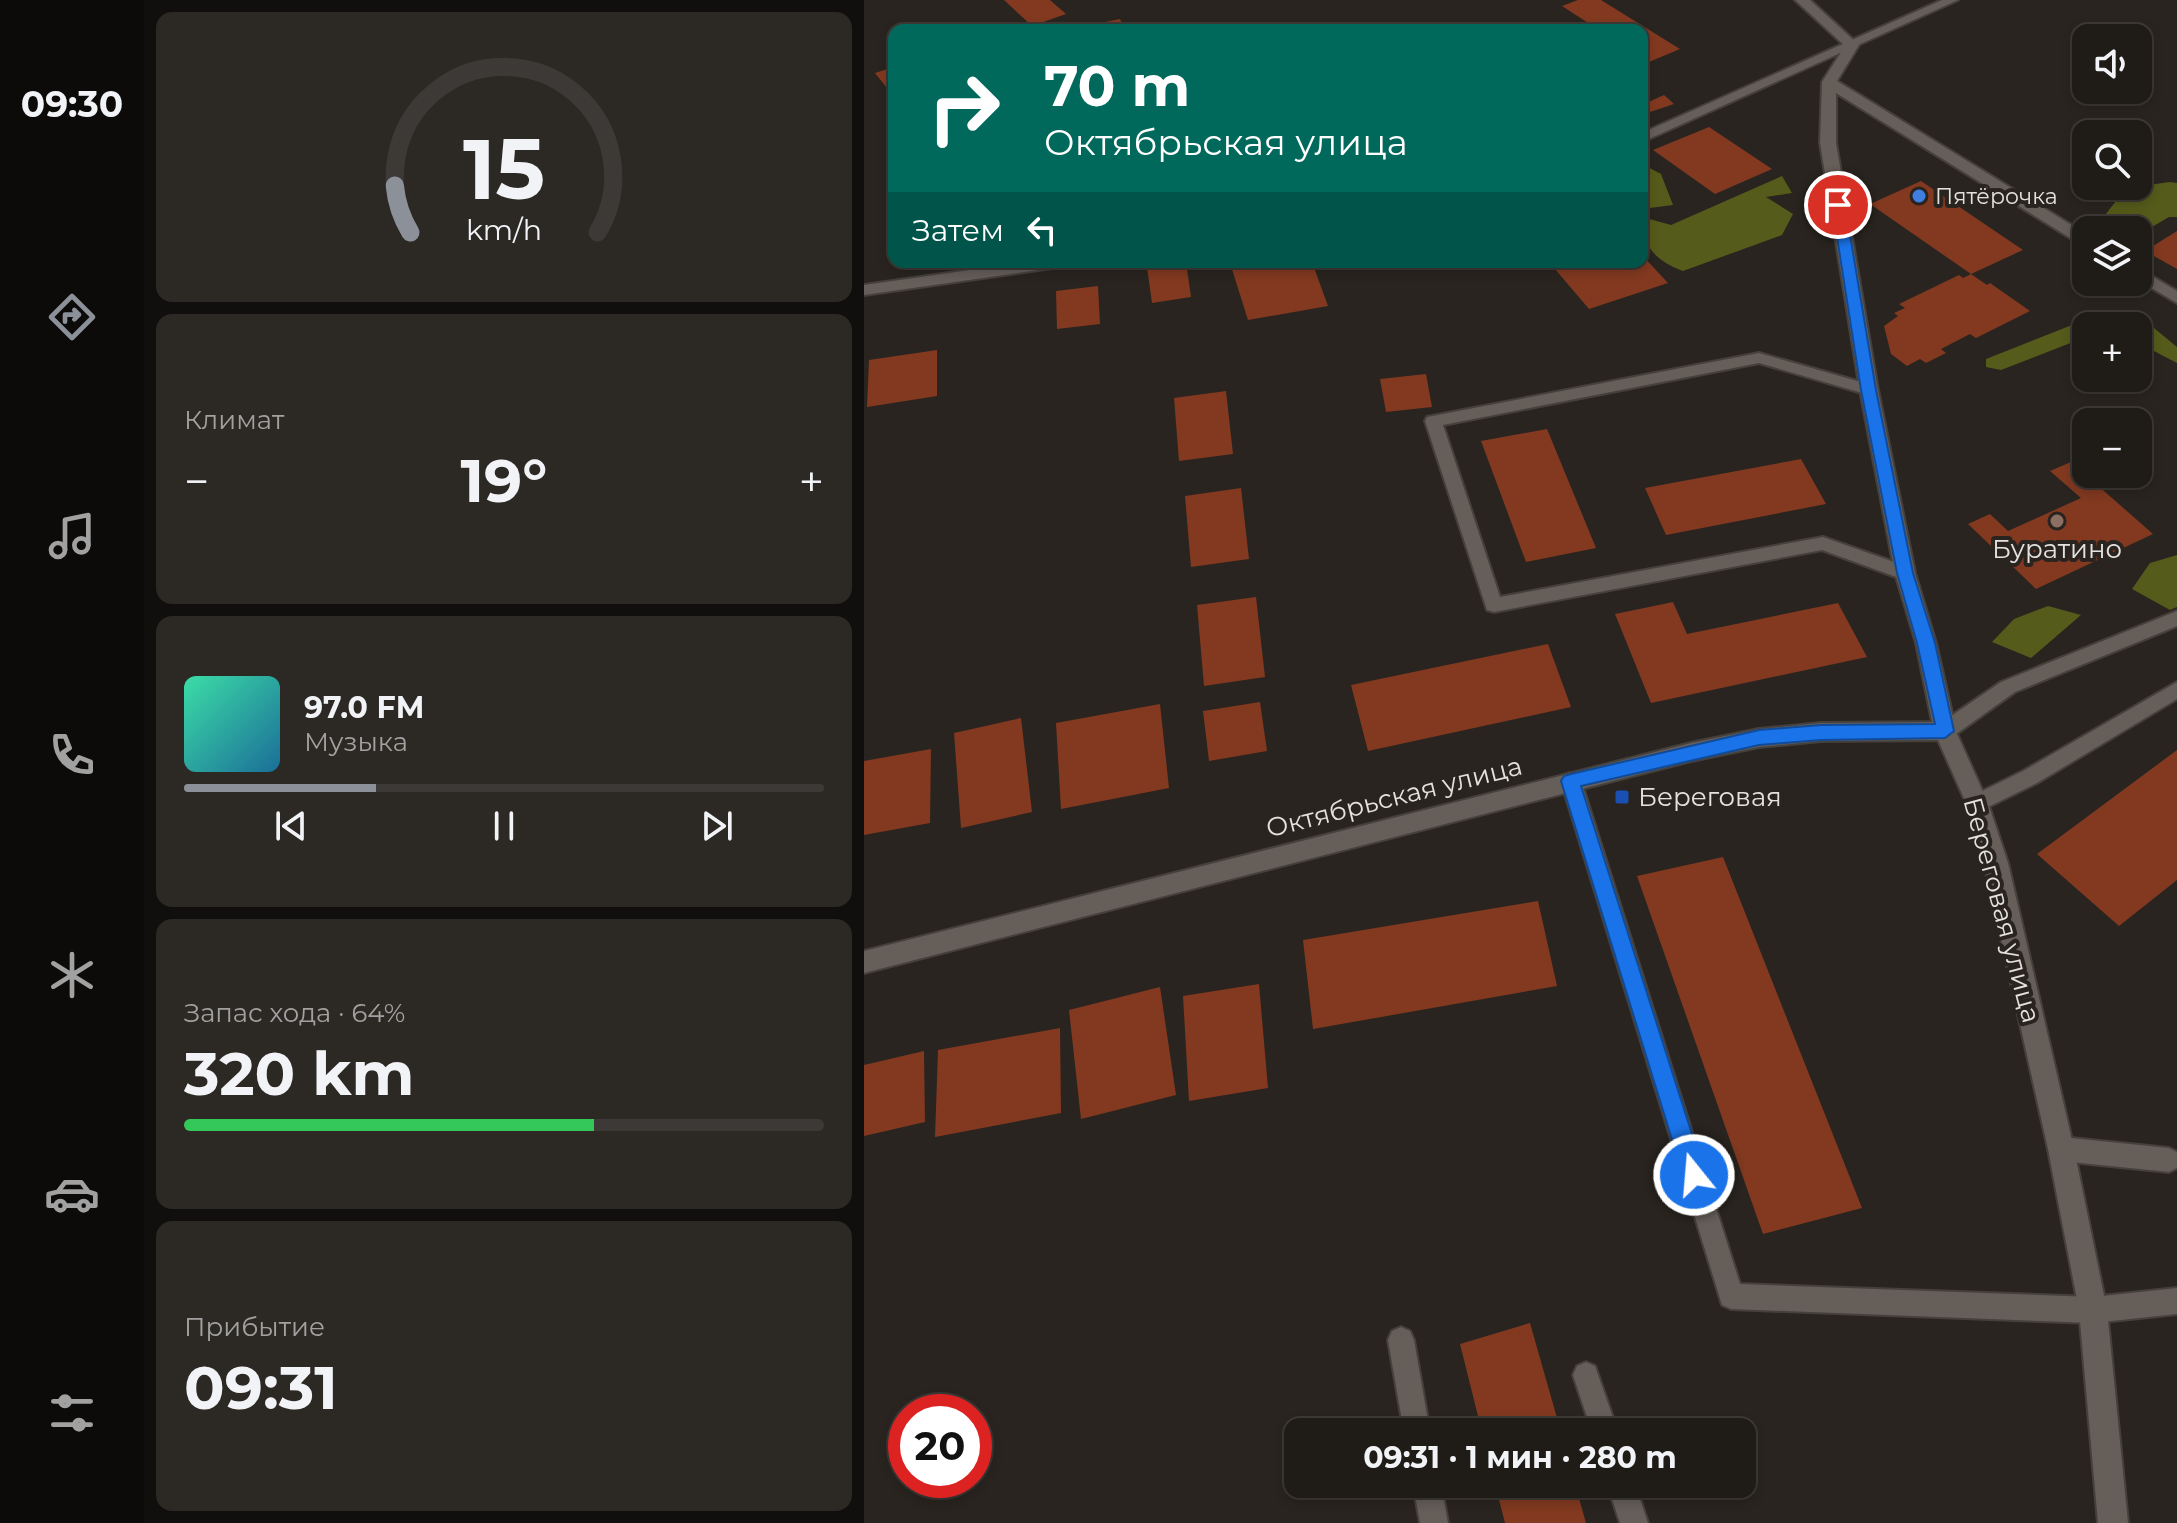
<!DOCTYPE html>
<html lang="ru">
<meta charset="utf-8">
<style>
body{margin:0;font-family:Montserrat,sans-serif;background:#2c2824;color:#f1f3f6;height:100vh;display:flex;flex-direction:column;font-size:30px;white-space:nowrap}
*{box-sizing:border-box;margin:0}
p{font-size:26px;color:#a1a1a1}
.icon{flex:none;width:44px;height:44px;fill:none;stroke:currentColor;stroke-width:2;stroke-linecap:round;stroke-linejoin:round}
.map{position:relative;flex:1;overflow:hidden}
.sheet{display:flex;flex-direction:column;gap:12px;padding:12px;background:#110f0d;width:720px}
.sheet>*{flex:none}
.top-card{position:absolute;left:24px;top:24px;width:760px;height:244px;border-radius:16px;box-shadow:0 4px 12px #0003,0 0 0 2px #3c3936;background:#00695c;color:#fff;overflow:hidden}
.buttons{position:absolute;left:1208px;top:24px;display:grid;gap:16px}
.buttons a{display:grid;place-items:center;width:80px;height:80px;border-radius:16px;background:#1f1b17;box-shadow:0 4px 12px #0003,0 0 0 2px #3c3936;font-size:40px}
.speed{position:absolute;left:24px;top:1394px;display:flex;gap:16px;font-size:40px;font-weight:700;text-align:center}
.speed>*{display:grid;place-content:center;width:104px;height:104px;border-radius:50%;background:#1f1b17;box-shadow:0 4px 12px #0003,0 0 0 2px #3c3936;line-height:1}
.speed .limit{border:12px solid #d22;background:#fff;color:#111}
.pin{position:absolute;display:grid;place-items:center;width:68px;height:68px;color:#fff;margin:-34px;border:4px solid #fff;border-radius:50%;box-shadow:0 2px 8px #0007}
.me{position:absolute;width:88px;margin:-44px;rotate:343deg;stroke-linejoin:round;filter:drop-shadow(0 0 6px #0008)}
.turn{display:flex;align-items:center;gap:28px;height:168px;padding:0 24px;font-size:36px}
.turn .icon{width:104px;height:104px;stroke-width:2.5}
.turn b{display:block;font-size:56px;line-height:68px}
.then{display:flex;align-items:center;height:76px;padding:0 24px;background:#0003;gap:16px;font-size:30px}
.big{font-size:60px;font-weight:700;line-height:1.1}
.sheet .tile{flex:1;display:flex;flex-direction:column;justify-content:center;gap:12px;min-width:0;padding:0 28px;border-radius:16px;background:#2c2824}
.sheet .dial{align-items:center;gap:0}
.dial svg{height:208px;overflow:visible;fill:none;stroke:#3c3936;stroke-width:7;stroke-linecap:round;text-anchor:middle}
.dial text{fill:#f1f3f6;stroke:none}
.song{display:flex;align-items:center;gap:24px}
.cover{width:96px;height:96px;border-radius:12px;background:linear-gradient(135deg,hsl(160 70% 55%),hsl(200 70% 35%))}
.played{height:8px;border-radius:4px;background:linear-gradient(90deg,#8c9099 30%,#3c3936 30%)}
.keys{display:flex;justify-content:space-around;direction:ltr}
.heat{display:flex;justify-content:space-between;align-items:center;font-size:44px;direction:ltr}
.charge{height:12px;border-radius:6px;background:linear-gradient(90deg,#34c759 64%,#3c3936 0)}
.trip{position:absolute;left:420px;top:1418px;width:472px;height:80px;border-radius:16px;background:#1f1b17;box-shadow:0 4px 12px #0003,0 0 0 2px #3c3936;font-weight:700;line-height:80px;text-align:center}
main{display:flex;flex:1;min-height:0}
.tabs{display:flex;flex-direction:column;width:144px;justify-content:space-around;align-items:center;background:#0c0b09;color:#a1a1a1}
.tabs .icon{width:56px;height:56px}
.tabs .current{color:#8c9099}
.tabs b{font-size:36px;color:#f1f3f6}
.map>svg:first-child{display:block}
.forest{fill:#555b1a}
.building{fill:#823920}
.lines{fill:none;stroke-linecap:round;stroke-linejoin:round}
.service-casing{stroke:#45403c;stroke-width:4}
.minor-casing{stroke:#45403c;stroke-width:4}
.tertiary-casing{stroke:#45403c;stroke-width:4}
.service{fill:#655e59;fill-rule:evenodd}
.minor{fill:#655e59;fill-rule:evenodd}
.tertiary{fill:#655e59;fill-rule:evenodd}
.route{fill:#1a73e8;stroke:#114b97;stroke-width:2}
.shop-dot{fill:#3f7fe0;stroke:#29241f;stroke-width:3}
.education-dot{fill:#8d6e63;stroke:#29241f;stroke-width:3}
.transit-dot{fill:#1a4fb4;stroke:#29241f;stroke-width:3}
.labels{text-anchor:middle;stroke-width:8;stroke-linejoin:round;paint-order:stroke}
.far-poi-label{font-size:22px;fill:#e5e1de;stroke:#29241f;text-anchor:start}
.poi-label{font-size:26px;fill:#e5e1de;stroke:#29241f}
.street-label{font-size:26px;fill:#e5e1de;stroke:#29241f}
</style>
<main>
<nav class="tabs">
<b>09:30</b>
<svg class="icon current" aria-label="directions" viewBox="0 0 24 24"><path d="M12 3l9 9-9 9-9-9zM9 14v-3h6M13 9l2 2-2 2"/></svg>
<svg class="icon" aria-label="music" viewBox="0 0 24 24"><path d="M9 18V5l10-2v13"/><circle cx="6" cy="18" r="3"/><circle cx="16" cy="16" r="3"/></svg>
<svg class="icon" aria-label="phone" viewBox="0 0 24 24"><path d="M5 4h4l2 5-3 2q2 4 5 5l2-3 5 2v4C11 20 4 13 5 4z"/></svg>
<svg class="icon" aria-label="climate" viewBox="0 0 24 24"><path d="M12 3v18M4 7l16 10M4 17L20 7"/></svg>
<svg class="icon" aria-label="car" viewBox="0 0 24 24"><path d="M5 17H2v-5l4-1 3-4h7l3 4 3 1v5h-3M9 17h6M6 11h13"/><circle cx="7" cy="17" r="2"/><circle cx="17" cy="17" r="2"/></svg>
<svg class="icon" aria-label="filters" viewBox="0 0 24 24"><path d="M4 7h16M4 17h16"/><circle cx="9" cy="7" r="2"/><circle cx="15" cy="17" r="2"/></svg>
</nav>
<section class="sheet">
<div class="tile dial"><svg viewBox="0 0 100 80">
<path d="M14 69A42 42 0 1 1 86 69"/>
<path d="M14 69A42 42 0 0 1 8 51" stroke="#8c9099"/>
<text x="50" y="56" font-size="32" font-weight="700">15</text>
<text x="50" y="72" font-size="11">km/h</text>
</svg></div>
<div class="tile"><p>Климат</p>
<div class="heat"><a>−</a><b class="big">19°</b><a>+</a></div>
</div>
<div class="tile">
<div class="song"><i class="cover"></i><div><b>97.0 FM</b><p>Музыка</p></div></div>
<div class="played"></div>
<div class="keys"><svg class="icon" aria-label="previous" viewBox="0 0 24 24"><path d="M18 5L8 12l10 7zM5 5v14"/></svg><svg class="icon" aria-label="pause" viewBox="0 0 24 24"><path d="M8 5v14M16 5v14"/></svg><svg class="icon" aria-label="next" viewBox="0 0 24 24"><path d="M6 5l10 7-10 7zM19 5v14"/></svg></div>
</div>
<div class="tile"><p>Запас хода · 64%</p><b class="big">320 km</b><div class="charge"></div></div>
<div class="tile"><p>Прибытие</p><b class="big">09:31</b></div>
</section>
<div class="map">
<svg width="1313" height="1523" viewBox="0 0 1313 1523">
<rect width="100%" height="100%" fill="#29241f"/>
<path class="forest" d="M 778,164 L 797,174 L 809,205 L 778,209 Z
M 918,176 L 928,193 L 902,197 L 929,214 L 918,235 L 819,271 C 792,261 778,247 778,217 L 807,225 Z
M 1306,182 L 1313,183 L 1313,217 L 1305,217 L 1274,235 L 1274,230 L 1243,230 L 1238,219 L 1262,188 Z
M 1261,311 L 1290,328 L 1313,347 L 1313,363 L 1286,349 L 1274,335 L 1274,326 L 1222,326 L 1222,337 L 1137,370 L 1122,367 L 1122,359 L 1241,312 Z
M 1313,555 L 1313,607 L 1306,610 L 1268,589 L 1286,563 Z
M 1184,606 L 1217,615 L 1167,658 L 1128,642 L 1150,619 Z"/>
<path class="building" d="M 140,0 L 186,0 L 202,14 L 168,26 Z
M 714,0 L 737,0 L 816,49 L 785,62 L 778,57 L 778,30 L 735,30 L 698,6 Z
M 256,19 L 261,30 L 223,30 L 221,26 Z
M 30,67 L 30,97 L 11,73 Z
M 800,95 L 810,104 L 786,112 L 778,105 Z
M 845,127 L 908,169 L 851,194 L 789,150 Z
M 1057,181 L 1159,250 L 1107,274 L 1006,204 Z
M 1313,231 L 1313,269 L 1281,251 Z
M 778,255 L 804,283 L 725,309 L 685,262 L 778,262 Z
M 322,262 L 327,297 L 288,303 L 283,267 Z
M 388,262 L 448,262 L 464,306 L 384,320 L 367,266 Z
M 1107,274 L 1123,285 L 1126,283 L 1166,311 L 1112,338 L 1106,334 L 1077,349 L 1082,353 L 1062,363 L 1056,359 L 1043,366 L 1027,354 L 1020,326 L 1034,316 L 1030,313 L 1041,308 L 1035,304 L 1095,275 L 1099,278 Z
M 234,286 L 236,324 L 193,329 L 192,291 Z
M 73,350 L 73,396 L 3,407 L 5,360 Z
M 562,374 L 568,407 L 522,412 L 516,379 Z
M 362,391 L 369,454 L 315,461 L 310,398 Z
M 683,429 L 732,548 L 662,562 L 617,441 Z
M 937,459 L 962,504 L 802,535 L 781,488 Z
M 1207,462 L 1289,534 L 1172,589 L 1104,524 L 1126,514 L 1144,531 L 1217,498 L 1186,471 Z
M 377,488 L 385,559 L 327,567 L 321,496 Z
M 392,597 L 401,677 L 340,686 L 333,605 Z
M 809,602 L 823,634 L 974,603 L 1003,657 L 787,703 L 751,614 Z
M 684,644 L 707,707 L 504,751 L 487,685 Z
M 396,702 L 403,751 L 345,761 L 339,711 Z
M 296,704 L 305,788 L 197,809 L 192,723 Z
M 157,718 L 168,812 L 97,828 L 90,733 Z
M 67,749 L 66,823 L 0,835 L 0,761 Z
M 1313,750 L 1313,880 L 1255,926 L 1173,854 Z
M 859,857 L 998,1208 L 899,1234 L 773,876 Z
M 674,901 L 693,986 L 449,1029 L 439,940 Z
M 395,984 L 404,1088 L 325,1101 L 319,996 Z
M 296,987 L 312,1095 L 217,1119 L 205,1010 Z
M 196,1028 L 197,1113 L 71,1137 L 74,1050 Z
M 60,1051 L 61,1122 L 0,1136 L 0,1065 Z
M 666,1323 L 697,1432 L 618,1432 L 596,1344 Z
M 631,1484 L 711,1484 L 722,1523 L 641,1523 Z"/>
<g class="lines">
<g class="service-casing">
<path id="service" d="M 1078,0 L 1094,0 L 778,142 L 778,133 Z
M 163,262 L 202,262 L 195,267 L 0,295 L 0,285 Z
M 895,353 L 1011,386 L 1013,390 L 1005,395 L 895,363 L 579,425 L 636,597 L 959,537 L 1047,568 L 1050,573 L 1047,578 L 1035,578 L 958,550 L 630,612 L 623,610 L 561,421 L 563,417 Z
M 1313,611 L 1313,626 L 1151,692 L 1088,737 L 1074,737 L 1071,731 L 1074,725 L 1137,682 Z
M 1313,682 L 1313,699 L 1173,783 L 1120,809 L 1113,811 L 1106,809 L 1103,803 L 1106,797 L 1159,771 Z
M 707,773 L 714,775 L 717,781 L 876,1284 L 1229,1297 L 1313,1288 L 1313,1314 L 1229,1323 L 867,1309 L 858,1305 L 697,781 L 700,775 Z
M 1197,1137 L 1305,1148 L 1313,1152 L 1313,1168 L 1305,1172 L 1197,1161 L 1189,1157 L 1185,1149 L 1189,1141 Z
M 537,1327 L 546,1331 L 550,1340 L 566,1432 L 540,1432 L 524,1340 L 528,1331 Z
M 722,1362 L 731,1366 L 754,1432 L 728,1432 L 709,1375 L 713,1366 Z
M 549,1484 L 577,1484 L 584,1523 L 556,1523 Z
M 743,1484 L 771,1484 L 784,1523 L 756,1523 Z"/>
</g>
<g class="minor-casing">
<path id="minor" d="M 931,0 L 946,0 L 995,45 L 973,81 L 1222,234 L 1222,246 L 1216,244 L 972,93 L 972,143 L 1014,390 L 1051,573 L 1072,643 L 1092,731 L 1089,737 L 1081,740 L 1073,737 L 1070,731 L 1052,643 L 1031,573 L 996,390 L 956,143 L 958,82 L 981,46 Z
M 1274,268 L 1313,291 L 1313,303 L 1274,280 Z"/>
</g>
<g class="tertiary-casing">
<path id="tertiary" d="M 1081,722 L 1089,725 L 1124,803 L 1144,863 L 1210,1149 L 1243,1310 L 1264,1523 L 1234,1523 L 1215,1310 L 1184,1149 L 1120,863 L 1102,803 L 1074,740 L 957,741 L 895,747 L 827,761 L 0,973 L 0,951 L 827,743 L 895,729 L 957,723 Z"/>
</g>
<use href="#service" class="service"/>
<use href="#minor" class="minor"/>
<use href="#tertiary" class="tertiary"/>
</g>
<path class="route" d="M 974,201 L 981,205 L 1012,390 L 1049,573 L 1071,643 L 1090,731 L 1081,738 L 957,740 L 895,745 L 717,786 L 841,1175 L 837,1183 L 830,1186 L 822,1183 L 819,1175 L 697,781 L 700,776 L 707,774 L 895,730 L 957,725 L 1071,724 L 1053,643 L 1033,573 L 997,390 L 968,205 Z"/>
<circle class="shop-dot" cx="1055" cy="196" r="8"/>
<circle class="education-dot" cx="1193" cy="521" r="8"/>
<rect class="transit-dot" x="750" y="789" width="16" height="16" rx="4"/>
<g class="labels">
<g class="far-poi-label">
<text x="1071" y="204">Пятёрочка</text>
</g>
<g class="poi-label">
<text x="1193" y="558">Буратино</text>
<text x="774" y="806" text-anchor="start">Береговая</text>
</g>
<g class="street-label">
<text transform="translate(530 797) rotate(-14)" y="9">Октябрьская улица</text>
<text transform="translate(1138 910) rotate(75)" y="9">Береговая улица</text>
</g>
</g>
</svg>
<div class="buttons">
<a><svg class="icon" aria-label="sound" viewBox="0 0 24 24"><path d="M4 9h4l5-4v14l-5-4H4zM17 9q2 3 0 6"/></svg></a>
<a><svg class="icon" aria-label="search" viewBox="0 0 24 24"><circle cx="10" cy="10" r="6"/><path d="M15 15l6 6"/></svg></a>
<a><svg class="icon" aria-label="layers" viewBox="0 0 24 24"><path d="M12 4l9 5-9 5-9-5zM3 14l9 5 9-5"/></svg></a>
<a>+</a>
<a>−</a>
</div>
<div class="speed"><div class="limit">20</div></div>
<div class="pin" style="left:974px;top:205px;background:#d93025"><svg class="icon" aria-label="arrive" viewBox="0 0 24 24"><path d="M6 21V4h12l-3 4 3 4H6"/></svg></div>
<svg class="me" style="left:830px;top:1175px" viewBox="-20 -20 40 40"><circle r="17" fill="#1a73e8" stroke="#fff" stroke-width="3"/><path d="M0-11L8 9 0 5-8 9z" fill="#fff"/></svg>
<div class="trip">09:31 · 1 мин · 280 m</div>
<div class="top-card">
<div class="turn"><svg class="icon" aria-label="right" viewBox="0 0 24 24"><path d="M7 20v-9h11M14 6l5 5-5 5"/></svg><div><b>70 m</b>Октябрьская улица</div></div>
<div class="then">Затем<svg class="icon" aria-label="left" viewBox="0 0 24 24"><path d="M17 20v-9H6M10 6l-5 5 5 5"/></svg></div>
</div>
</div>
</main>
